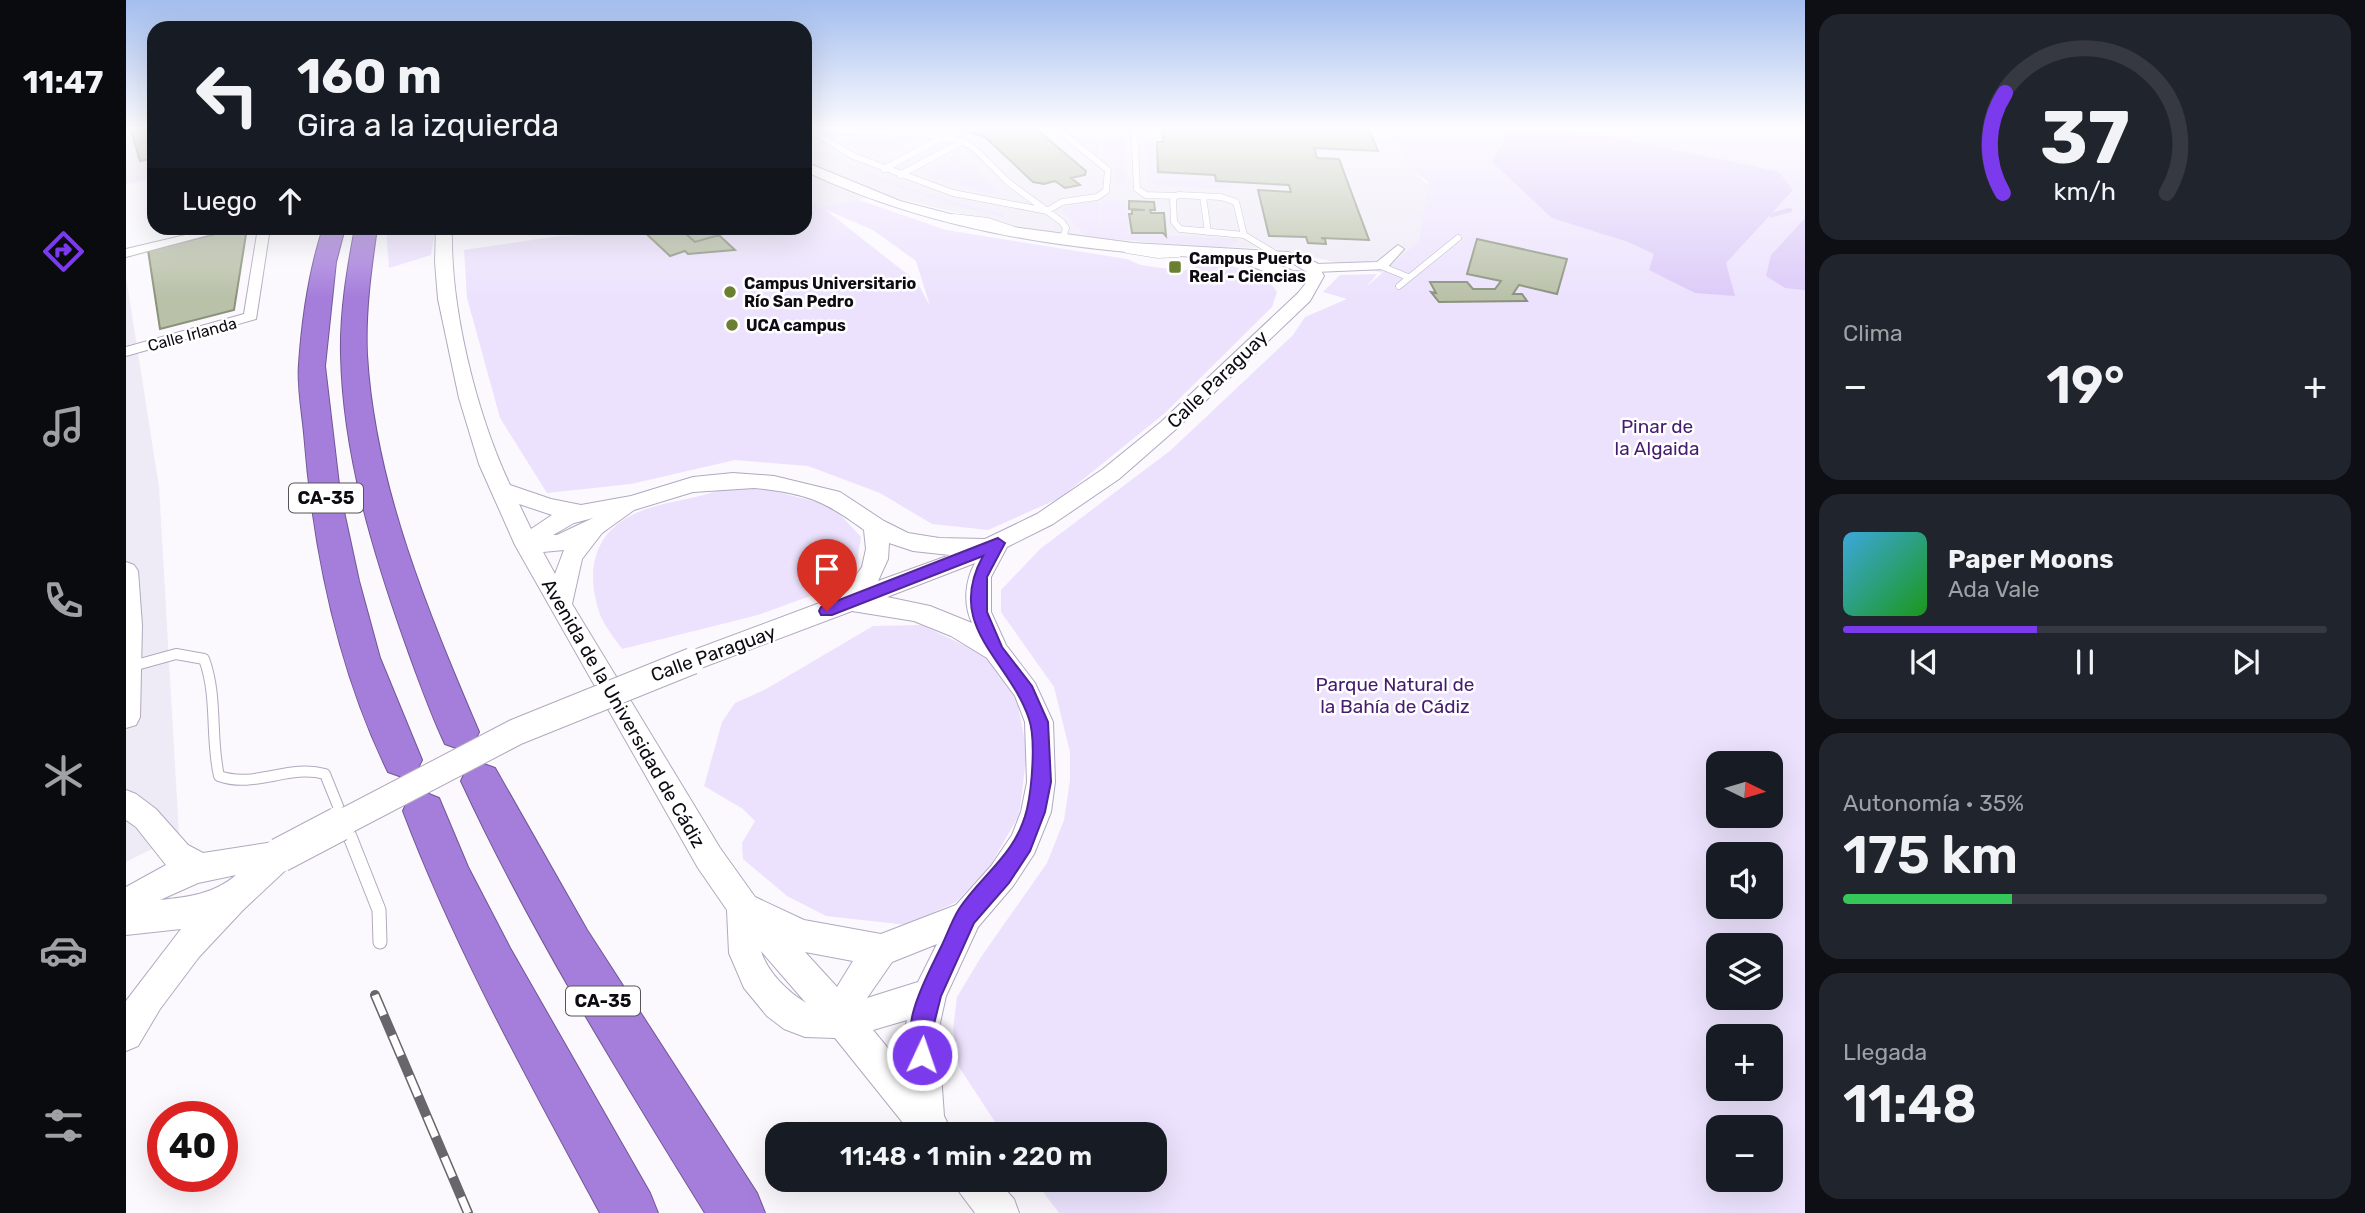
<!DOCTYPE html>
<html lang="es">
<meta charset="utf-8">
<style>
body{margin:0;font-family:Rubik,sans-serif;background:#20242c;color:#f1f3f6;height:100vh;display:flex;flex-direction:column;font-size:26px;white-space:nowrap}
*{box-sizing:border-box;margin:0}
p{font-size:23px;color:#9ea1a6}
.icon{flex:none;width:38px;height:38px;fill:none;stroke:currentColor;stroke-width:2;stroke-linecap:round;stroke-linejoin:round}
.map{position:relative;flex:1;overflow:hidden}
.sheet{display:flex;flex-direction:column;gap:14px;padding:14px;background:#0d0f14;width:560px}
.sheet>*{flex:none}
.hud{position:absolute;left:21px;top:21px;width:665px;height:214px;border-radius:21px;box-shadow:0 7px 28px #0002;background:#171b24;color:#f1f3f6;overflow:hidden}
.needle{width:46px;rotate:95deg}
.controls{position:absolute;left:1580px;top:751px;display:grid;gap:14px}
.controls a{display:grid;place-items:center;width:77px;height:77px;border-radius:14px;background:#171b24;box-shadow:0 7px 28px #0002;font-size:35px}
.speed{position:absolute;left:21px;top:1101px;display:flex;gap:14px;font-size:35px;font-weight:700;text-align:center}
.speed>*{display:grid;place-content:center;width:91px;height:91px;border-radius:50%;background:#171b24;box-shadow:0 7px 28px #0002;line-height:1}
.speed .limit{border:10px solid #d22;background:#fff;color:#111}
.pin{position:absolute;display:grid;place-items:center;width:60px;height:60px;color:#fff;margin:-72px -30px;border-radius:50% 50% 50% 0;rotate:-45deg;box-shadow:0 0 7px #0007}
.pin .icon{rotate:45deg}
.me{position:absolute;width:77px;margin:-38px;rotate:3deg;stroke-linejoin:round;filter:drop-shadow(0 0 5px #0008)}
.turn{display:flex;align-items:center;gap:24px;height:147px;padding:0 35px;font-size:32px}
.turn .icon{width:91px;height:91px;stroke-width:2.5}
.turn b{display:block;font-size:49px;line-height:60px}
.then{display:flex;align-items:center;height:66px;padding:0 35px;background:#0003;gap:14px;font-size:26px}
.big{font-size:52px;font-weight:600;line-height:1.1}
.sheet .widget{flex:1;display:flex;flex-direction:column;justify-content:center;gap:10px;min-width:0;padding:0 24px;border-radius:21px;background:#20242c}
.sheet .dial{align-items:center;gap:0}
.dial svg{height:182px;overflow:visible;fill:none;stroke:#363941;stroke-width:7;stroke-linecap:round;text-anchor:middle}
.dial text{fill:#f1f3f6;stroke:none}
.song{display:flex;align-items:center;gap:21px}
.cover{width:84px;height:84px;border-radius:10px;background:linear-gradient(135deg,hsl(200 70% 55%),hsl(120 70% 35%))}
.played{height:7px;border-radius:4px;background:linear-gradient(90deg,#7c3aed 40%,#363941 40%)}
.keys{display:flex;justify-content:space-around;direction:ltr}
.heat{display:flex;justify-content:space-between;align-items:center;font-size:38px;direction:ltr}
.charge{height:10px;border-radius:5px;background:linear-gradient(90deg,#34c759 35%,#363941 0)}
.trip{position:absolute;left:639px;top:1122px;width:402px;height:70px;border-radius:21px;background:#171b24;box-shadow:0 7px 28px #0002;font-weight:600;line-height:70px;text-align:center}
main{display:flex;flex:1;min-height:0}
.tabs{display:flex;flex-direction:column;width:126px;justify-content:space-around;align-items:center;background:#090b0e;color:#9ea1a6}
.tabs .icon{width:49px;height:49px}
.tabs .on{color:#7c3aed}
.tabs b{font-size:32px;color:#f1f3f6}
.map>svg:first-child{display:block}
.built{fill:#eeeaf6}
.green{fill:#ece2fd;fill-rule:evenodd}
.water{fill:#dccbf8}
.lines{fill:none;stroke-linecap:round;stroke-linejoin:round}
.stream{stroke:#dccbf8;stroke-width:4.5}
.building{fill:#b9c1a9;stroke:#8b927c;stroke-width:2}
.service-far2-casing{stroke:#b1a9bf;stroke-width:7}
.service-far1-casing{stroke:#b1a9bf;stroke-width:12}
.service-casing{stroke:#b1a9bf;stroke-width:15}
.minor-casing{stroke:#b1a9bf;stroke-width:2}
.tertiary-casing{stroke:#b1a9bf;stroke-width:2}
.motorway-casing{stroke:#705695;stroke-width:2}
.service-far2{stroke:#fff;stroke-width:6}
.service-far1{stroke:#fff;stroke-width:10}
.service{stroke:#fff;stroke-width:13}
.minor{fill:#fff;fill-rule:evenodd}
.tertiary{fill:#fff;fill-rule:evenodd}
.motorway{fill:#a57edb;fill-rule:evenodd}
.rail-casing{stroke:#68656c;stroke-width:10}
.rail{stroke:#fff;stroke-width:7;stroke-dasharray:22;stroke-linecap:butt}
.tertiary-bridge-far1-casing{stroke:#b1a9bf;stroke-width:28;stroke-linecap:butt}
.tertiary-bridge-casing{stroke:#b1a9bf;stroke-width:36;stroke-linecap:butt}
.tertiary-bridge-far1{stroke:#fff;stroke-width:26}
.tertiary-bridge{stroke:#fff;stroke-width:34}
.route{fill:#7c3aed;stroke:#51269a;stroke-width:2}
.poi-dot{fill:#6a7f30;stroke:#fff;stroke-width:2.5}
.labels{text-anchor:middle;stroke-width:5;stroke-linejoin:round;paint-order:stroke}
.far-poi-label{font-size:16px;font-weight:bold;fill:#0e0b13;stroke:#fff;text-anchor:start}
.far-street-label{font-size:16px;fill:#0e0b13;stroke:#fff}
.shield{fill:#fff;stroke:#56545a;stroke-width:2}
.shield-label{font-size:18px;font-weight:bold;fill:#0e0b13}
.street-label{font-size:19px;fill:#0e0b13;stroke:#fff}
.park-label{font-size:19px;fill:#461c70;stroke:#fff}
</style>
<main>
<nav class="tabs">
<b>11:47</b>
<svg class="icon on" aria-label="directions" viewBox="0 0 24 24"><path d="M12 3l9 9-9 9-9-9zM9 14v-3h6M13 9l2 2-2 2"/></svg>
<svg class="icon" aria-label="music" viewBox="0 0 24 24"><path d="M9 18V5l10-2v13"/><circle cx="6" cy="18" r="3"/><circle cx="16" cy="16" r="3"/></svg>
<svg class="icon" aria-label="phone" viewBox="0 0 24 24"><path d="M5 4h4l2 5-3 2q2 4 5 5l2-3 5 2v4C11 20 4 13 5 4z"/></svg>
<svg class="icon" aria-label="climate" viewBox="0 0 24 24"><path d="M12 3v18M4 7l16 10M4 17L20 7"/></svg>
<svg class="icon" aria-label="car" viewBox="0 0 24 24"><path d="M5 17H2v-5l4-1 3-4h7l3 4 3 1v5h-3M9 17h6M6 11h13"/><circle cx="7" cy="17" r="2"/><circle cx="17" cy="17" r="2"/></svg>
<svg class="icon" aria-label="filters" viewBox="0 0 24 24"><path d="M4 7h16M4 17h16"/><circle cx="9" cy="7" r="2"/><circle cx="15" cy="17" r="2"/></svg>
</nav>
<div class="map">
<svg width="1679" height="1213" viewBox="0 0 1679 1213">
<rect width="100%" height="100%" fill="#fbf9fe"/>
<path class="built" d="M 0,127 L 28,127 L 28,178 L 0,184 Z
M 679,127 L 1263,127 L 1277,160 L 1307,190 L 1477,263 L 1261,274 L 1147,248 L 1069,247 L 912,232 L 752,194 L 700,210 L 792,284 L 806,311 L 426,237 L 503,232 L 500,228 L 679,228 Z
M 0,277 L 33,487 L 53,835 L 0,862 Z"/>
<path class="green" d="M 933,127 L 973,127 L 973,157 L 934,128 Z
M 977,127 L 999,127 L 1000,183 L 989,183 L 988,168 L 977,160 Z
M 1263,127 L 1679,127 L 1679,1213 L 933,1213 L 908,1180 L 1029,1180 L 1029,1134 L 877,1134 L 833,1067 L 827,1030 L 831,997 L 855,957 L 921,863 L 938,820 L 944,780 L 944,752 L 928,687 L 875,612 L 875,590 L 914,549 L 1045,450 L 1167,335 L 1179,317 L 1221,299 L 1197,292 L 1214,275 L 1251,274 L 1240,287 L 1293,241 L 1302,182 L 1279,164 ZM 1592,763 L 1645,763 L 1645,816 L 1592,816 ZM 1592,854 L 1645,854 L 1645,906 L 1592,906 ZM 1592,945 L 1645,945 L 1645,998 L 1592,998 ZM 1592,1036 L 1645,1036 L 1645,1088 L 1592,1088 ZM 1592,1127 L 1645,1127 L 1645,1180 L 1592,1180 Z
M 720,138 L 785,140 L 787,141 L 752,158 L 716,141 Z
M 1019,142 L 1031,142 L 1032,172 L 1089,175 L 1090,181 L 1105,182 L 1106,189 L 1023,185 Z
M 698,151 C 755,184 817,199 880,214 L 877,217 C 812,203 751,183 692,153 Z
M 831,156 L 836,157 L 874,193 L 870,195 L 801,176 Z
M 679,196 L 695,207 L 733,200 L 820,230 L 1001,259 L 1015,265 L 1056,271 L 1078,264 L 1103,265 L 1140,277 L 1151,292 L 1146,307 L 1039,413 L 934,498 L 862,530 L 806,524 L 754,493 L 682,466 L 609,460 L 505,484 L 421,493 L 374,418 L 341,298 L 338,250 L 426,237 L 504,232 L 505,228 L 679,228 ZM 698,209 L 747,230 L 790,261 L 804,306 L 792,284 L 780,273 Z
M 973,200 L 974,232 L 976,200 L 1000,201 L 1003,233 L 984,233 L 1112,239 L 1112,242 L 1098,247 L 961,237 C 956,234 940,214 935,208 Z
M 260,228 L 310,228 L 305,255 L 263,268 Z
M 598,488 L 644,490 L 706,506 L 735,537 L 731,562 L 687,595 L 632,615 L 496,649 C 489,639 480,628 475,617 C 460,577 464,536 506,515 C 535,500 569,501 598,488 Z
M 796,625 L 860,656 L 891,701 L 901,752 L 893,815 L 864,866 L 830,902 L 781,925 L 700,916 L 661,896 L 617,859 L 616,843 L 629,821 L 617,809 L 578,786 L 596,722 L 609,703 L 640,689 L 747,626 Z"/>
<path class="water" d="M 1377,127 L 1402,127 L 1496,139 L 1598,160 L 1653,172 L 1667,190 L 1600,263 L 1609,296 L 1569,293 L 1523,270 L 1528,254 L 1502,242 L 1426,218 L 1366,162 L 1381,134 Z
M 1679,218 L 1679,290 L 1659,288 L 1640,276 L 1645,255 Z"/>
<g class="lines">
<path class="stream" d="M 1646,215 L 1664,210"/>
</g>
<path class="building" d="M 4,127 L 28,127 L 28,158 L 14,161 Z
M 827,127 L 908,127 L 960,171 L 959,175 L 945,178 L 954,185 L 939,188 L 929,181 L 918,184 L 907,182 L 859,137 Z
M 1242,127 L 1252,151 L 1188,148 L 1191,158 L 1213,159 L 1243,240 L 1195,238 L 1199,239 L 1200,244 L 1182,243 L 1180,237 L 1143,236 L 1132,190 L 1165,192 L 1163,185 L 1090,181 L 1089,175 L 1032,172 L 1031,142 L 1037,142 L 1036,130 L 1043,127 Z
M 1003,201 L 1028,202 L 1029,210 L 1024,210 L 1025,213 L 1038,213 L 1040,236 L 1037,233 L 1006,233 L 1003,214 L 1006,214 L 1006,210 L 1019,210 L 1003,209 Z
M 114,228 L 121,228 L 108,310 L 34,329 L 22,250 Z
M 514,228 L 553,228 L 569,242 L 593,235 L 609,250 L 562,254 L 559,251 L 544,256 Z
M 553,228 L 617,228 L 569,242 Z
M 1351,239 L 1441,259 L 1431,294 L 1393,285 L 1387,294 L 1396,294 L 1401,301 L 1313,302 L 1305,292 L 1310,293 L 1304,282 L 1341,282 L 1347,289 L 1369,289 L 1375,281 L 1341,274 Z"/>
<g class="lines">
<g class="service-far2-casing">
<path id="service-far2" d="M 1008,127 L 1011,189 L 1020,195 L 1049,196
M 685,130 L 727,156 L 827,193 L 921,211 L 936,202 L 971,197 L 980,191 L 982,170 L 929,127
M 687,130 L 798,134 L 837,141 L 850,150 L 882,182 L 936,222 L 940,228 L 936,241
M 758,169 L 819,136
M 774,175 L 837,141
M 1052,195 L 1095,197 L 1110,202 L 1118,235 L 1054,229 L 1048,222 L 1047,198 Z
M 1077,197 L 1082,232
M 828,217 L 862,221 L 889,230
M 1118,235 L 1153,256
M 1001,250 L 1032,255 L 1052,254
M 1255,266 L 1282,277
M 1273,286 L 1332,238"/>
</g>
<g class="service-far1-casing">
<path id="service-far1" d="M 3,667 L 50,654 L 78,659 C 92,697 84,737 93,776 C 129,789 162,764 199,774 L 220,826"/>
</g>
<g class="service-casing">
<path id="service" d="M 219,824 L 253,910 L 254,942"/>
</g>
<g class="minor-casing">
<path id="minor" d="M 89,228 L 108,228 L 0,257 L 0,249 Z
M 132,228 L 144,228 L 130,319 L 0,356 L 0,347 L 118,314 Z
M 1272,245 L 1278,249 L 1260,269 L 1189,272 L 1182,268 L 1189,264 L 1251,262 Z"/>
</g>
<g class="tertiary-casing">
<path id="tertiary" d="M 679,162 L 774,201 L 863,224 L 1007,243 L 1162,252 L 1191,263 L 1198,276 L 1184,301 L 1049,430 L 993,479 L 927,524 L 881,547 L 865,577 L 865,612 L 880,645 L 909,683 L 927,722 L 929,782 L 925,812 L 908,854 L 887,886 L 852,927 L 820,996 L 812,1032 L 818,1116 L 827,1134 L 786,1134 L 709,1038 L 679,1037 L 658,1029 L 641,1016 L 618,988 L 603,953 L 601,910 L 572,868 L 389,545 L 353,464 L 333,398 L 312,299 L 309,262 L 310,228 L 326,228 C 324,308 350,412 384,485 L 425,499 L 455,505 L 505,496 L 567,477 L 607,473 L 648,476 L 714,492 L 758,521 L 782,533 L 813,538 L 859,539 L 911,514 L 977,469 L 1035,422 L 1172,293 L 1180,283 L 1157,279 L 1117,263 L 1116,259 C 965,254 816,236 679,171 ZM 1139,260 L 1166,263 L 1181,272 L 1167,271 ZM 628,488 C 678,493 698,500 738,530 L 740,549 L 736,567 L 715,595 L 557,654 L 553,661 L 557,668 L 566,671 L 575,668 L 726,611 L 788,621 L 825,636 L 861,658 L 889,696 L 899,722 L 901,782 L 895,812 L 886,835 L 865,866 L 830,905 L 755,934 L 678,920 L 629,897 L 594,848 L 446,604 L 456,559 L 476,533 L 508,510 L 567,492 ZM 393,504 L 426,515 L 405,529 ZM 467,518 L 431,535 L 427,535 L 448,523 ZM 763,543 L 787,551 L 824,555 L 752,581 L 762,559 ZM 438,550 L 429,574 L 417,552 ZM 849,563 C 839,581 837,604 846,623 L 804,606 L 761,597 ZM 811,944 L 792,982 L 741,998 L 766,962 ZM 635,951 L 680,1003 C 662,992 641,972 635,951 ZM 679,952 L 727,961 L 711,987 ZM 781,1020 L 778,1032 L 779,1069 L 747,1030 Z
M 0,562 L 8,565 L 12,571 L 16,625 L 14,717 L 10,725 L 0,728 Z
M 0,790 L 10,794 L 30,809 L 62,845 L 77,853 L 154,841 L 165,845 L 169,855 L 165,865 L 117,910 L 73,957 L 34,1009 L 12,1046 L 0,1051 L 0,1001 L 55,929 L 0,935 L 0,887 L 40,865 L 10,827 L 0,820 ZM 110,875 C 88,894 63,897 34,900 L 72,883 Z
M 828,1180 L 871,1180 L 888,1199 L 893,1213 L 849,1213 L 834,1193 Z"/>
</g>
<g class="motorway-casing">
<path id="motorway" d="M 197,228 L 219,228 L 210,262 L 199,366 L 214,493 L 233,581 L 254,658 L 296,760 L 290,772 L 276,777 L 262,772 C 211,667 187,549 178,433 C 176,411 171,386 173,364 C 176,319 183,271 197,228 Z
M 229,228 L 251,228 C 245,270 239,312 241,355 C 249,487 302,612 353,732 L 347,744 L 333,749 L 319,744 C 304,712 292,678 280,645 C 247,552 217,454 215,355 C 214,312 221,270 229,228 Z
M 355,763 L 369,768 L 461,930 L 631,1193 L 639,1213 L 579,1213 C 492,1072 405,932 335,781 L 341,768 Z
M 298,792 L 313,798 L 342,867 L 384,948 L 524,1193 L 532,1213 L 474,1213 C 403,1081 330,951 277,811 L 283,798 Z"/>
</g>
<use href="#service-far2" class="service-far2"/>
<use href="#service-far1" class="service-far1"/>
<use href="#service" class="service"/>
<use href="#minor" class="minor"/>
<use href="#tertiary" class="tertiary"/>
<use href="#motorway" class="motorway"/>
<g class="rail-casing">
<path id="rail" d="M 249,995 L 342,1213"/>
</g>
<use href="#rail" class="rail"/>
<g class="tertiary-bridge-far1-casing">
<path id="tertiary-bridge-far1" d="M 210,826 L 390,732 L 566,661"/>
</g>
<g class="tertiary-bridge-casing">
<path id="tertiary-bridge" d="M 154,855 L 213,824"/>
</g>
<use href="#tertiary-bridge-far1" class="tertiary-bridge-far1"/>
<use href="#tertiary-bridge" class="tertiary-bridge"/>
</g>
<linearGradient id="sky" x2="0" y2="1"><stop stop-color="#a3bdee"/><stop offset="0.43" stop-color="#fdfcff"/><stop offset="1" stop-color="#fdfcff" stop-opacity="0"/></linearGradient>
<rect width="1679" height="297" fill="url(#sky)"/>
<path class="route" d="M 872,538 L 879,543 L 861,577 L 861,612 L 876,647 L 906,686 L 922,722 L 925,782 L 919,812 L 904,851 L 883,883 L 848,923 L 815,996 L 806,1032 L 807,1055 L 804,1063 L 796,1066 L 788,1063 C 773,1025 799,980 815,947 C 821,935 826,920 833,909 C 857,873 890,855 901,809 C 906,787 910,739 903,719 C 883,659 818,627 857,556 L 706,615 L 695,615 L 693,611 L 695,607 Z"/>
<g class="poi-dot">
<rect x="1042" y="260" width="14" height="14" rx="3.5"/>
<circle cx="604" cy="292" r="7"/>
<circle cx="606" cy="325" r="7"/>
</g>
<g class="labels">
<g class="far-poi-label">
<text x="1063" y="264">Campus Puerto<tspan x="1063" dy="18">Real - Ciencias</tspan></text>
<text x="618" y="289">Campus Universitario<tspan x="618" dy="18">Río San Pedro</tspan></text>
<text x="620" y="331">UCA campus</text>
</g>
<g class="far-street-label">
<text transform="translate(66 334) rotate(-15)" y="6">Calle Irlanda</text>
</g>
<g class="shield">
<rect x="163" y="483.5" width="74" height="29" rx="5"/>
<rect x="440" y="986.5" width="74" height="29" rx="5"/>
</g>
<g class="shield-label">
<text x="200" y="504">CA-35</text>
<text x="477" y="1007">CA-35</text>
</g>
<g class="street-label">
<text transform="translate(1091 379) rotate(-44)" y="7">Calle Paraguay</text>
<text transform="translate(587 653) rotate(-20)" y="7">Calle Paraguay</text>
<text transform="translate(498 713) rotate(60)" y="7">Avenida de la Universidad de Cádiz</text>
</g>
<g class="park-label">
<text x="1531" y="433">Pinar de<tspan x="1531" dy="22">la Algaida</tspan></text>
<text x="1269" y="691">Parque Natural de<tspan x="1269" dy="22">la Bahía de Cádiz</tspan></text>
</g>
</g>
</svg>
<div class="controls">
<a><svg class="needle" viewBox="-14 -14 28 28"><path d="M0-13l5 13h-10z" fill="#e53935"/><path d="M0 13l5-13h-10z" fill="#9ea1a6"/></svg></a>
<a><svg class="icon" aria-label="sound" viewBox="0 0 24 24"><path d="M4 9h4l5-4v14l-5-4H4zM17 9q2 3 0 6"/></svg></a>
<a><svg class="icon" aria-label="layers" viewBox="0 0 24 24"><path d="M12 4l9 5-9 5-9-5zM3 14l9 5 9-5"/></svg></a>
<a>+</a>
<a>−</a>
</div>
<div class="speed"><div class="limit">40</div></div>
<div class="pin" style="left:701px;top:611px;background:#d93025"><svg class="icon" aria-label="arrive" viewBox="0 0 24 24"><path d="M6 21V4h12l-3 4 3 4H6"/></svg></div>
<svg class="me" style="left:796px;top:1055px" viewBox="-20 -20 40 40"><circle r="17" fill="#7c3aed" stroke="#fff" stroke-width="3"/><path d="M0-11L8 9 0 5-8 9z" fill="#fff"/></svg>
<div class="trip">11:48 · 1 min · 220 m</div>
<div class="hud">
<div class="turn"><svg class="icon" aria-label="left" viewBox="0 0 24 24"><path d="M17 20v-9H6M10 6l-5 5 5 5"/></svg><div><b>160 m</b>Gira a la izquierda</div></div>
<div class="then">Luego<svg class="icon" aria-label="ahead" viewBox="0 0 24 24"><path d="M12 20V5M6 11l6-6 6 6"/></svg></div>
</div>
</div>
<section class="sheet">
<div class="widget dial"><svg viewBox="0 0 100 80">
<path d="M14 69A42 42 0 1 1 86 69"/>
<path d="M14 69A42 42 0 0 1 15 25" stroke="#7c3aed"/>
<text x="50" y="56" font-size="32" font-weight="700">37</text>
<text x="50" y="72" font-size="11">km/h</text>
</svg></div>
<div class="widget"><p>Clima</p>
<div class="heat"><a>−</a><b class="big">19°</b><a>+</a></div>
</div>
<div class="widget">
<div class="song"><i class="cover"></i><div><b>Paper Moons</b><p>Ada Vale</p></div></div>
<div class="played"></div>
<div class="keys"><svg class="icon" aria-label="previous" viewBox="0 0 24 24"><path d="M18 5L8 12l10 7zM5 5v14"/></svg><svg class="icon" aria-label="pause" viewBox="0 0 24 24"><path d="M8 5v14M16 5v14"/></svg><svg class="icon" aria-label="next" viewBox="0 0 24 24"><path d="M6 5l10 7-10 7zM19 5v14"/></svg></div>
</div>
<div class="widget"><p>Autonomía · 35%</p><b class="big">175 km</b><div class="charge"></div></div>
<div class="widget"><p>Llegada</p><b class="big">11:48</b></div>
</section>
</main>
